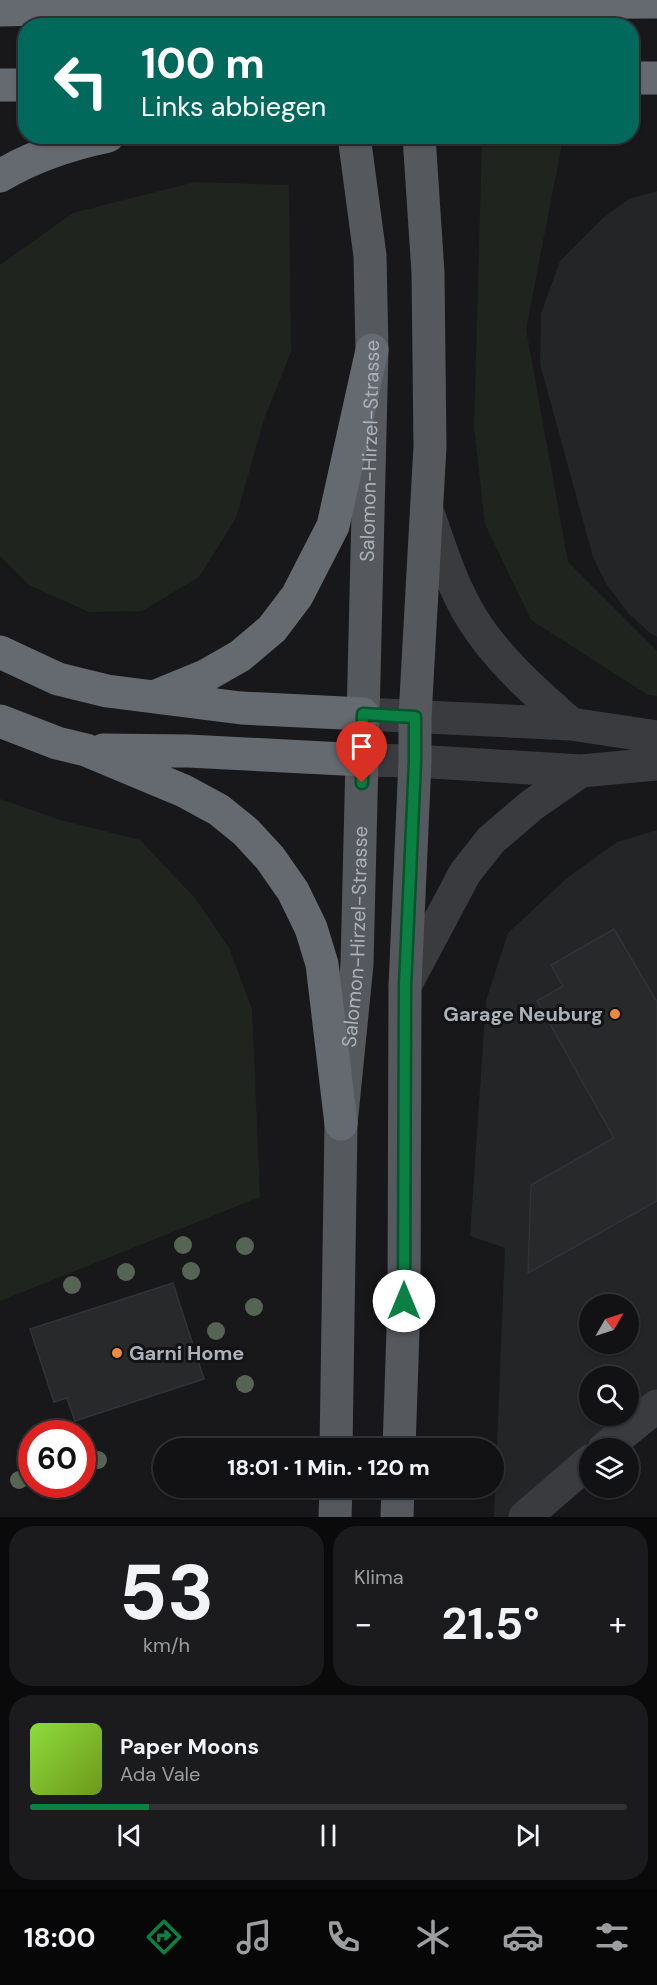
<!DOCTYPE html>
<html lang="de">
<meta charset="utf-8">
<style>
body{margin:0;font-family:"DM Sans",sans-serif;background:#1b1b1d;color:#f1f3f6;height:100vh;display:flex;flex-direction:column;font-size:22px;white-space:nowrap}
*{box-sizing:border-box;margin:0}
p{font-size:20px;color:#9c9ea0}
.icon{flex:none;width:33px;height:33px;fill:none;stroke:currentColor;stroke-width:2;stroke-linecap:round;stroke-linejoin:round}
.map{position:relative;height:1517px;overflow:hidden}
.side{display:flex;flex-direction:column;gap:9px;padding:9px;background:#0a0a0b;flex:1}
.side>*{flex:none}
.guide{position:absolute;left:18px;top:18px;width:621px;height:126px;border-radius:24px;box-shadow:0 2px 4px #0004,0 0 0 2px #313234;background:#00695c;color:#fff;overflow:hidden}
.needle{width:39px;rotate:51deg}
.fabs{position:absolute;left:579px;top:1294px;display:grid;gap:12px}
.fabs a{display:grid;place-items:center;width:60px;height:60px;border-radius:50%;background:#121214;box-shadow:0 2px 4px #0004,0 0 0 2px #313234;font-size:30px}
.speed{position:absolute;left:18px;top:1420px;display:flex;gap:12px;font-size:30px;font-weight:700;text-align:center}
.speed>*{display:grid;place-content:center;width:78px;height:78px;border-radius:50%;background:#121214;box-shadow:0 2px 4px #0004,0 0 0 2px #313234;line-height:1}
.speed .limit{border:9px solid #d22;background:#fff;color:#111}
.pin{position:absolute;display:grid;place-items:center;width:51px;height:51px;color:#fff;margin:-62px -26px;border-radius:50% 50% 50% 0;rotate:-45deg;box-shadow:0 0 6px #0007}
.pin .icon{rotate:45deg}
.me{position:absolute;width:66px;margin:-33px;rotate:0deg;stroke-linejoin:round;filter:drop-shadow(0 0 4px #0008)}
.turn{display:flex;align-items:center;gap:21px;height:126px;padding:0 24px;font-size:27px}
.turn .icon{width:78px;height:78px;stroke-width:2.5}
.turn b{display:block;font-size:42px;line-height:51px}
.big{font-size:45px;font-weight:700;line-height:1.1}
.side .card{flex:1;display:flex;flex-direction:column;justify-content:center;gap:9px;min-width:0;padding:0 21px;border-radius:24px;background:#1b1b1d}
.side .dial{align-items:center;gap:0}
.dial b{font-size:78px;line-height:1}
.song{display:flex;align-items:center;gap:18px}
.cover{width:72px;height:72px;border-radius:9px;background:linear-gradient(135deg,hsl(90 70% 55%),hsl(80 70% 35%))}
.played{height:6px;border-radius:3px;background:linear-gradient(90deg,#0b8043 20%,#313234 20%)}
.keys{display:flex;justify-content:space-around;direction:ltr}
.heat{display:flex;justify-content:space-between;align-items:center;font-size:33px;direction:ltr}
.side .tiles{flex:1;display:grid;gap:9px;grid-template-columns:1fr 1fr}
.card:last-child{grid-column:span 2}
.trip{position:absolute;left:153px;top:1438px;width:351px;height:60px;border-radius:30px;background:#121214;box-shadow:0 2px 4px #0004,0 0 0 2px #313234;font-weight:700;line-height:60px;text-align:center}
.tabs{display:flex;height:96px;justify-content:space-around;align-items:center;background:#070708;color:#9c9ea0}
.tabs .icon{width:42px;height:42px}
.tabs .on{color:#0b8043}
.tabs b{font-size:27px;color:#f1f3f6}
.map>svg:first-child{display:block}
.built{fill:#242527;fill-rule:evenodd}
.green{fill:#1f251e}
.building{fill:#28292b;stroke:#323336;stroke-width:1.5}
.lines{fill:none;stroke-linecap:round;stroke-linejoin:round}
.minor{stroke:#393b3f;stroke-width:33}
.major{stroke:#55595e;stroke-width:33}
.highway{stroke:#656a70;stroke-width:33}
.highway-bridge{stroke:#656a70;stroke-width:33}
.tree{fill:#566454}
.route-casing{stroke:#07532c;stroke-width:15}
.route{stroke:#0b8043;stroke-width:10}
.poi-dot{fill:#ea8b40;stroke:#131315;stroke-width:2}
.labels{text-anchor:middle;stroke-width:6;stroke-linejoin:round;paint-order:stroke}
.street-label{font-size:20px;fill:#abb2b9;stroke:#131315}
.poi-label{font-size:20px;font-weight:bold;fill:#abb2b9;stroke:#131315;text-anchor:end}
</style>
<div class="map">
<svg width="657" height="1517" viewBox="0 0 657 1517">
<rect width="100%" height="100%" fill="#18181a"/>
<path class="built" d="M 657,191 L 657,637 L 650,633 L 629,614 L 607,585 L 593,557 L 540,364 L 541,314 L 560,261 L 603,218 L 629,199 Z
M 657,830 L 657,1406 L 524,1517 L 494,1517 L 505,1248 L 470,1236 L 486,1001 L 508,933 L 567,878 L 617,842 ZM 590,1305 L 628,1305 L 628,1344 L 590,1344 ZM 590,1377 L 628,1377 L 628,1416 L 590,1416 Z"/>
<path class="green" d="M 482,141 L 562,144 L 526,329 L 568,562 L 657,651 L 657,696 L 648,695 L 531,620 L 485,524 L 474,427 Z
M 195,182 L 289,185 L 291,352 L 264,419 L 236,518 L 199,577 L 142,611 L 89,612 L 29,585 L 0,556 L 0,265 L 73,213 Z
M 0,799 L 60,820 L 140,840 L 195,898 L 229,948 L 252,1009 L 260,1197 L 0,1301 Z"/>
<path class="building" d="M 614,929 L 657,1002 L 657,1201 L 528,1273 L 531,1185 L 614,1138 L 537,1001 L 563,986 L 551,965 Z
M 173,1283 L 204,1379 L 75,1421 L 67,1398 L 54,1402 L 30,1329 Z"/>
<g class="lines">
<path class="minor" d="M 427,510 C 440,546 452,587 473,620 C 499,661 535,692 571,724
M 363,714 L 571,724 L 657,737
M 363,760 L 415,761 L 581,771 L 657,764
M 405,986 L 465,873 L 491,840 L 532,805 L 581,771
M 604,1449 L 657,1406
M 525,1517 L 590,1461"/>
<g class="major">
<path d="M 338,0 L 341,26"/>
<path id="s1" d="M 336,1449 L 341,1124 L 357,964 L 372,350 L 370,256 L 354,136"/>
<path d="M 399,1449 L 404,1301 L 405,986 L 415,761 L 415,717 L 430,446 L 428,273 L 419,136"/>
<path d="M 335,1517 L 336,1488"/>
<path d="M 397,1517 L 398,1488"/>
</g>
<path class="highway" d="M 441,3 L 657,2
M 0,10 L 289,4
M 632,78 L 657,78
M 0,85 L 26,85
M 0,176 C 33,156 70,144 108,136
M 0,652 L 58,679 L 107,691 L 241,708 L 363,714
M 156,696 L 205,676 L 240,656 L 272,629 L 297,596 L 333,526 L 372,350
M 0,721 L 57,743 L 86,750 L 184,791 L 219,810 L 246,832 L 270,858 L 293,891 L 311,928 L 322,964 L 341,1124
M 103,750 L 188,751 L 363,760"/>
<path class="highway-bridge" d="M 289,4 L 441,3"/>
</g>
<g class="tree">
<circle cx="183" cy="1245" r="9"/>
<circle cx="245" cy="1246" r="9"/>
<circle cx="191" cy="1271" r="9"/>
<circle cx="126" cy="1272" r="9"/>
<circle cx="72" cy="1285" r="9"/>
<circle cx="254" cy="1307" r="9"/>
<circle cx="216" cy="1331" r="9"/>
<circle cx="245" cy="1384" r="9"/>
<circle cx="98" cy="1460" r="9"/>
<circle cx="19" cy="1480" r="9"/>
</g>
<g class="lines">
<g class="route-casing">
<path id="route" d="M 362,783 L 363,714 L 415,717 L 415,761 L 405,986 L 404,1301"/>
</g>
<use href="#route" class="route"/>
</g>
<g class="poi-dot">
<circle cx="615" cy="1014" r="6"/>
<circle cx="117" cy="1353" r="6"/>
</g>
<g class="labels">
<g class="street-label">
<text dy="7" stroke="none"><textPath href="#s1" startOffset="999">Salomon-Hirzel-Strasse</textPath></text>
<text dy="7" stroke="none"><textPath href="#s1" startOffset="513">Salomon-Hirzel-Strasse</textPath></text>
</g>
<g class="poi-label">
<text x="603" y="1021">Garage Neuburg</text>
<text x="129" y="1360" text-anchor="start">Garni Home</text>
</g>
</g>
</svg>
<div class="fabs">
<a><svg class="needle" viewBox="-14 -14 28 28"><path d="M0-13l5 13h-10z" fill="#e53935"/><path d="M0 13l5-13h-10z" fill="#9c9ea0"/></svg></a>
<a><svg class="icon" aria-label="search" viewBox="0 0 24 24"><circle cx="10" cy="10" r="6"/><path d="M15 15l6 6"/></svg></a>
<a><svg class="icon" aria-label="layers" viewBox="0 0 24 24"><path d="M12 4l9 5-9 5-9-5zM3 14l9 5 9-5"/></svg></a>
</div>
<div class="speed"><div class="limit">60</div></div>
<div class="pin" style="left:362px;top:783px;background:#d93025"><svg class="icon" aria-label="arrive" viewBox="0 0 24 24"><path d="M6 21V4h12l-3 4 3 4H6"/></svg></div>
<svg class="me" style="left:404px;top:1301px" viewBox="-20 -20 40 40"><circle r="19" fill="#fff"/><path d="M0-13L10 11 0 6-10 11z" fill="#0b8043"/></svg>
<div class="trip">18:01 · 1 Min. · 120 m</div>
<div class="guide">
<div class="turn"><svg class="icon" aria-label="left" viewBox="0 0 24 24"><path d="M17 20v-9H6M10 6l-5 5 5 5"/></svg><div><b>100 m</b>Links abbiegen</div></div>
</div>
</div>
<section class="side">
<div class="tiles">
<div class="card dial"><b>53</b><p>km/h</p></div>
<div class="card"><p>Klima</p>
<div class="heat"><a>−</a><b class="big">21.5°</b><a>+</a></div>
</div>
<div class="card">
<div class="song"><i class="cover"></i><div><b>Paper Moons</b><p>Ada Vale</p></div></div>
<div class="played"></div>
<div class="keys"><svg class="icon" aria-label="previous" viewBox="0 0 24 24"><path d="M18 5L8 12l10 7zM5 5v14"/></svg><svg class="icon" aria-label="pause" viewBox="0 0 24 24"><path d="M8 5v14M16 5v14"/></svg><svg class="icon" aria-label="next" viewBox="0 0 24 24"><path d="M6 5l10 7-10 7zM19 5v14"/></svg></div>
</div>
</div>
</section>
<nav class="tabs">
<b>18:00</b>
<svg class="icon on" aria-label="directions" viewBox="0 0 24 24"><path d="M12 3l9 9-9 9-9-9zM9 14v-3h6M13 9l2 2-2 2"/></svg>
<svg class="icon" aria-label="music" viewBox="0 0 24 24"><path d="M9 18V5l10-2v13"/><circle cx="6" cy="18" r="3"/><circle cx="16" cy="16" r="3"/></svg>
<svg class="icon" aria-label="phone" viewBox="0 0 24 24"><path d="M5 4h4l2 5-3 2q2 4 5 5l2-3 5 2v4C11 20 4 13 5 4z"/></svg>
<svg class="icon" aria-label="climate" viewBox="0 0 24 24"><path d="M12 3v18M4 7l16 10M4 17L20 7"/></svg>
<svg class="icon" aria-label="car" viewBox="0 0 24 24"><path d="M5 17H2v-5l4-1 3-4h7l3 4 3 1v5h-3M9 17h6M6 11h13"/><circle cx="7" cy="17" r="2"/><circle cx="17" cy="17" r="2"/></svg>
<svg class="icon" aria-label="filters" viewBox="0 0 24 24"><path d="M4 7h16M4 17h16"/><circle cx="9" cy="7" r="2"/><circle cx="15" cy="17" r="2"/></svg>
</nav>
